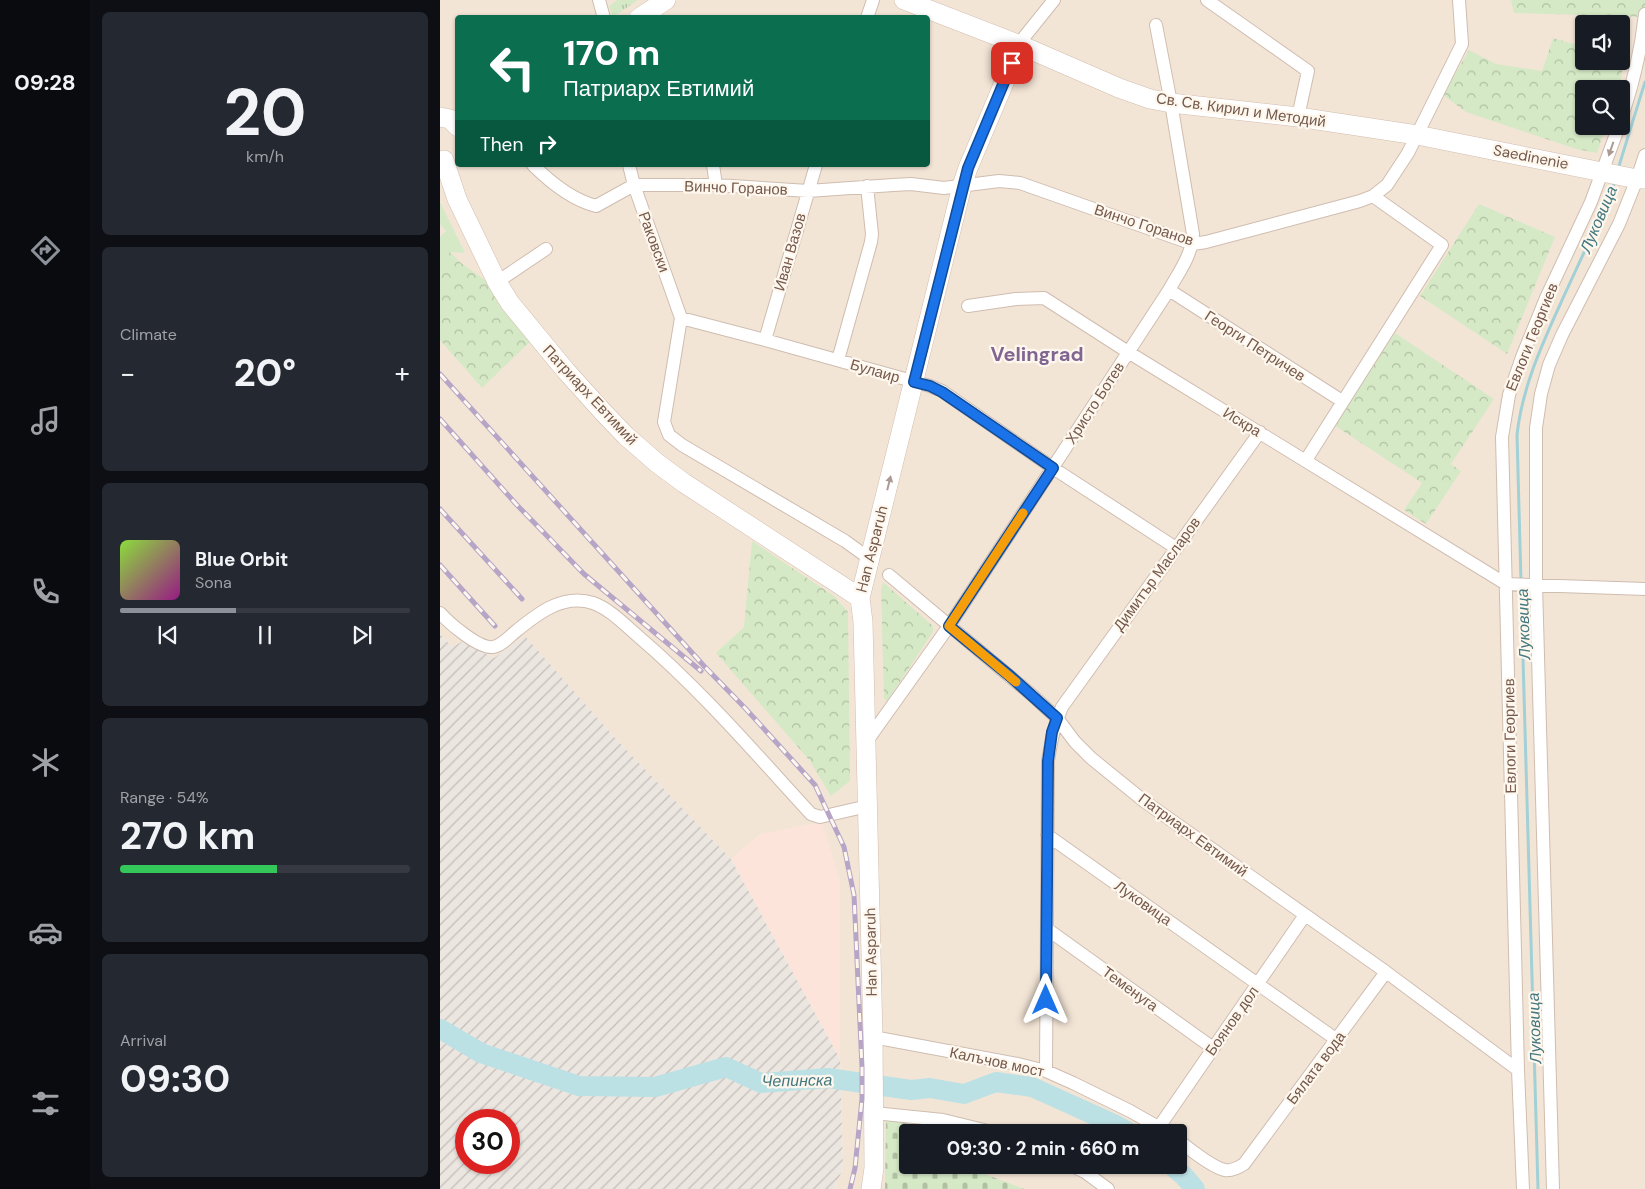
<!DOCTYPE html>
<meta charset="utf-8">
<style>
body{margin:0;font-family:"DM Sans",sans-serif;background:#242831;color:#f1f3f6;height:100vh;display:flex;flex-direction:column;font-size:19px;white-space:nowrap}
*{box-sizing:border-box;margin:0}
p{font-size:16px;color:#9ea1a6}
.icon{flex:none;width:28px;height:28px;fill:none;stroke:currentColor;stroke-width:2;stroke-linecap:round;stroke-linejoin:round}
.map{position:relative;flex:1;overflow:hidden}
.panel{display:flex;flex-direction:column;gap:12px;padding:12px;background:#0d0f14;width:350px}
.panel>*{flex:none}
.banner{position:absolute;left:15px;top:15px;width:475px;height:152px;border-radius:5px;box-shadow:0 1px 4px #0004;background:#0b6e4f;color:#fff;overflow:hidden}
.tools{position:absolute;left:1135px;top:15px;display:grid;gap:10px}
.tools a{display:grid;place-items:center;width:55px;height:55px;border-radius:5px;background:#171b24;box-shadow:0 1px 4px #0004;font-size:25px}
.speed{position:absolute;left:15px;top:1109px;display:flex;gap:10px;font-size:25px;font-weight:700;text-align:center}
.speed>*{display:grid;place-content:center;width:65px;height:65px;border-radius:50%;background:#171b24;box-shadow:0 1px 4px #0004;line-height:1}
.speed .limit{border:8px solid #d22;background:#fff;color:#111}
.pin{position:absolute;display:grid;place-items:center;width:42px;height:42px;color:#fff;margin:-21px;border-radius:10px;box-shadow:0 2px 8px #0006}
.me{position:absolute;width:55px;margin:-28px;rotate:0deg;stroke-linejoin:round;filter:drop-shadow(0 0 4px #0008)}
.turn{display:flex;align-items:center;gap:18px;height:105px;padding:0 25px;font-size:22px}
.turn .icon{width:65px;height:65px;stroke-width:2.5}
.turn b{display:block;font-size:35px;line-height:42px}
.then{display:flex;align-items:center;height:48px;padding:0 25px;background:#0003;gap:10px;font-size:19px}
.big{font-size:38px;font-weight:700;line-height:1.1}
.panel .tile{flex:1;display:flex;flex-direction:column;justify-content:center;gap:8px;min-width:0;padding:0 18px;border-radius:8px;background:#242831}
.panel .dial{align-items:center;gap:0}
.dial b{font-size:65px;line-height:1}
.song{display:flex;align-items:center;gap:15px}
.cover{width:60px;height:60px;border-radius:8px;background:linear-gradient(135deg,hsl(90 70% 55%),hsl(310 70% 35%))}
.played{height:5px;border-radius:2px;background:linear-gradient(90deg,#8c9099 40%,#363941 40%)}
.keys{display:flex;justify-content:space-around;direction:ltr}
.heat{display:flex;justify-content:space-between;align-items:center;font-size:28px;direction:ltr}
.charge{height:8px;border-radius:4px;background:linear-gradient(90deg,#34c759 54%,#363941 0)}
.trip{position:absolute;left:459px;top:1124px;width:288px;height:50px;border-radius:5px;background:#171b24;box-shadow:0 1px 4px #0004;font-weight:700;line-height:50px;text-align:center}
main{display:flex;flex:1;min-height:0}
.dock{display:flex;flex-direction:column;width:90px;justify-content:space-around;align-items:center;background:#090b0e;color:#9ea1a6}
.dock .icon{width:35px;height:35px}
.dock .current{color:#8c9099}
.dock b{font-size:22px;color:#f1f3f6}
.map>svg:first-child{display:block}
.residential{fill:#f3e5d6;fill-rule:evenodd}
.commercial{fill:#fce4db}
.industrial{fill:url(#industrial-furrows);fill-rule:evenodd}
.grass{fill:url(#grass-tufts)}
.cemetery{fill:url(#cemetery-stones)}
.park{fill:url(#park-crowns)}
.garden{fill:#d5e9c6}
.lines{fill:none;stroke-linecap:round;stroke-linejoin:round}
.stream{stroke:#a2d0d7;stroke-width:3}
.river{stroke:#bce1e5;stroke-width:20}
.street-casing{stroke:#cfbdb0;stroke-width:14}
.secondary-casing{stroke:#d2bdae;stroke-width:20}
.street{stroke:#fff;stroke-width:12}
.secondary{stroke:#fff;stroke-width:19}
.rail-casing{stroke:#b6a5c6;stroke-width:5}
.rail{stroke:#fef7ed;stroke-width:3;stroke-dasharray:9;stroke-linecap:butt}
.oneway{fill:#ac9b94}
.route-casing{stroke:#114b97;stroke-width:12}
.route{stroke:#1a73e8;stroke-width:9}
.slow{stroke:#f59e0b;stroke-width:9}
.labels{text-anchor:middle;stroke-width:4.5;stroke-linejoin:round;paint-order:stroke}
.street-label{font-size:15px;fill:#75594c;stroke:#fef7ed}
.water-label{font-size:16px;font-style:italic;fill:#437881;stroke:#fef7ed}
.district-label{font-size:20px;font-weight:bold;fill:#806491;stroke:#fef7ed}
</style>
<main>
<nav class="dock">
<b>09:28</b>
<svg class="icon current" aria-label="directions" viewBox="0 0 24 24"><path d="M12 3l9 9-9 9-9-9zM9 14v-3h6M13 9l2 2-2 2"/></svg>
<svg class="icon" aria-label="music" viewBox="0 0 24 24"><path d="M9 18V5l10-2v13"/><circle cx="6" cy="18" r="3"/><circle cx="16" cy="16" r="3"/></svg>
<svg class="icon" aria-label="phone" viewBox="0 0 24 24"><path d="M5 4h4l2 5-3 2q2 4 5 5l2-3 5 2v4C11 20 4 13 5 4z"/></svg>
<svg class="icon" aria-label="climate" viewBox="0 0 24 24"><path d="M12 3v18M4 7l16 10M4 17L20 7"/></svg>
<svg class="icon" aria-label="car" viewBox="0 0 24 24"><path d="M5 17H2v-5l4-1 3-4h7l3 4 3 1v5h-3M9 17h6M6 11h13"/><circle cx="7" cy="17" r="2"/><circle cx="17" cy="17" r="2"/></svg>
<svg class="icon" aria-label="filters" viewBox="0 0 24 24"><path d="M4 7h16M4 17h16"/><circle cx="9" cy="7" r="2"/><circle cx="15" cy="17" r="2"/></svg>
</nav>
<section class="panel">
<div class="tile dial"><b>20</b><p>km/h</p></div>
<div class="tile"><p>Climate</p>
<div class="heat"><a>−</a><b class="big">20°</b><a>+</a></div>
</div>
<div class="tile">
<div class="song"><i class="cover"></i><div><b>Blue Orbit</b><p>Sona</p></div></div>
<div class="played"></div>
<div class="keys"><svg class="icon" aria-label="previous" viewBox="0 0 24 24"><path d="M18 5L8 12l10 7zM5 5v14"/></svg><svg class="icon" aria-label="pause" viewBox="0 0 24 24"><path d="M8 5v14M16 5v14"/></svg><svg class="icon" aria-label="next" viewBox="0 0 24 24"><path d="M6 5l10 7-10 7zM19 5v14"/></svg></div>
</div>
<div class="tile"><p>Range · 54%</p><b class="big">270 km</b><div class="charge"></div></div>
<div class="tile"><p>Arrival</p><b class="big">09:30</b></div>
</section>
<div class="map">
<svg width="1205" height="1189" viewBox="0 0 1205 1189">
<defs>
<pattern id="industrial-furrows" width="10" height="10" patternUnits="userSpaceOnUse" patternTransform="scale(1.25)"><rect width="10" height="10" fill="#ece6e1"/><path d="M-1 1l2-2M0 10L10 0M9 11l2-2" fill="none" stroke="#c4bdb9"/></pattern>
<pattern id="grass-tufts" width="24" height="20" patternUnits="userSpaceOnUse" patternTransform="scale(1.25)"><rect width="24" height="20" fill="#d5e9c6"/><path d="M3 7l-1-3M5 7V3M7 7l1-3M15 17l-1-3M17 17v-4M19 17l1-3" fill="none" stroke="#b1c0a3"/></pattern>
<pattern id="cemetery-stones" width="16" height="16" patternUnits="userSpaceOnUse" patternTransform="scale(1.25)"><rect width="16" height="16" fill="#d5e9c6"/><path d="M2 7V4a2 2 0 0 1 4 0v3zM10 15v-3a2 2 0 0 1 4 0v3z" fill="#b1c0a3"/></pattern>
<pattern id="park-crowns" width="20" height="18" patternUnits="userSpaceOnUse" patternTransform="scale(1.25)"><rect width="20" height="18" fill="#d5e9c6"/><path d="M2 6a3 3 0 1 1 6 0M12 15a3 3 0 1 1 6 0" fill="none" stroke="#b1c0a3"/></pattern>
</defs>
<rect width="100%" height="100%" fill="#fcf3e7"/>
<path class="residential" d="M 0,0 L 1205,0 L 1205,1189 L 395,1189 L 403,1167 L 400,1059 L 400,882 L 321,834 L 291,859 L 176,739 L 85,637 L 54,658 L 23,641 L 12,647 L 0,634 ZM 18,18 L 488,18 L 488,165 L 18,165 ZM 1144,24 L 1181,24 L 1181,61 L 1144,61 ZM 1144,89 L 1181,89 L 1181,126 L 1144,126 ZM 468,1132 L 738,1132 L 738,1165 L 468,1165 Z"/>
<path class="commercial" d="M 382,822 L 400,882 L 400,1059 L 291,859 L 321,834 Z"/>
<path class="industrial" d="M 0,634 L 12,647 L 23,641 L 54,658 L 85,636 L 176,739 L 291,859 L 400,1059 L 403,1167 L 395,1189 L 0,1189 ZM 26,1120 L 69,1120 L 69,1162 L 26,1162 Z"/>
<path class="grass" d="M 177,0 L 198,0 L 173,17 L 169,6 Z"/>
<path class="cemetery" d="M 446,1120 L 536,1132 L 468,1132 L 468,1165 L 534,1165 L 534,1170 L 585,1189 L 445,1189 Z"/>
<path class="park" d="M 1071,0 L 1205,0 L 1205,17 L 1074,13 Z
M 1113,38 L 1144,47 L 1144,61 L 1181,61 L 1181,49 L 1186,49 L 1179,89 L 1144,89 L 1144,126 L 1166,126 L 1157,153 L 1136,149 L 1026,112 L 1003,95 L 1029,50 L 1056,64 L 1102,71 Z
M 1039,204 L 1115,237 L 1067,354 L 980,296 Z
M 10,252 L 21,263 L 52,285 L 93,339 L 42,388 L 0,340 L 0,261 Z
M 955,333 L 1054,399 L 1011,464 L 1021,471 L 986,524 L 964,510 L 982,483 L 894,425 Z
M 312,541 L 394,596 L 408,612 L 410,781 L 391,796 L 370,761 L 276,653 L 304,627 Z
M 443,582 L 493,626 L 493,632 L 447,701 L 444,698 L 441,590 Z"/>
<path class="garden" d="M 0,202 L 25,253 L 10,252 L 0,261 L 0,237 L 6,231 L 0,224 Z"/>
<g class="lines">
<path class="stream" d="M 1178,169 L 1205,82
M 1081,582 L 1077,435 C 1082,387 1103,342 1123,298 C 1139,263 1155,228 1171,194 L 1175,180
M 1081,588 L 1098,1189"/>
<path class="river" d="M 0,1029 L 41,1053 L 139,1086 L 215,1087 L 286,1067 L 321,1083 L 388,1078 L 471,1090 L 490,1088 L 524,1094 L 556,1082 L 592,1087 L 674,1124 L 688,1132
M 731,1165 L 744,1176 L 755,1189"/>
<g class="street-casing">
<path id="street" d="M 159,0 L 164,18
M 767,0 L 868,71 L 858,117
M 427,18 L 433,0
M 580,45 L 585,36 L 614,0
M 1181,119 C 1193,85 1201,50 1205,14
M 93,165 C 110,182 133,200 156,206 L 194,185 L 276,185 L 368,191 L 453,185 L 471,184 L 504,188 L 559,181 L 580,183 L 753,244 L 766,242 L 920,201 L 933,196 L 947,185 L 968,153 L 1022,44 L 1019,0
M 189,165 L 194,185 L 241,318 L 224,422 L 229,435 L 242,445 L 405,541 L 430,559
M 273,165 L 276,185
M 57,282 L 106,249
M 729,290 L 902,401
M 528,306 L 576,299 L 604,298 L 688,352 L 1066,584 L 1205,589
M 241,318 L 325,340 L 490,386 L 502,391 L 613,468 L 736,548
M 325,340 L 376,165
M 398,360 L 431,242 L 432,234 L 427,186
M 866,460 L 1002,245 L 933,196
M 449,575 L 592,695 L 617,718 L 635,742 L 651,758 L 704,801 L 946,972 L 1078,1070
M 0,613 C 9,623 39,649 53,647 C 61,646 69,637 75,632 C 97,614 123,593 153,603 C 170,609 185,625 199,637 C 261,690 315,753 371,814 L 380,817 L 428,806
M 427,741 L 509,626 L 729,290 C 739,272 752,255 753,234 L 731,103 L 716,25
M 607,835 L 897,1040
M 607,929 L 773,1048
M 433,1037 L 578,1064 L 606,1071 L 633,1083 L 690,1111 L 727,1132
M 606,1071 L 608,761 C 611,742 614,725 622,707 L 820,432
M 434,1113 L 503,1120 L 552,1132
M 719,1127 L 865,915
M 738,1140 C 748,1148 773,1168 785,1170 C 792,1171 798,1168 804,1164 L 946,972
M 630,1165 L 645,1172 L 668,1189
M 1083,1189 L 1078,1070 L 1062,437 L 1069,395 L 1082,357 L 1106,298 L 1151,202 L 1179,126
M 1113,1189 L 1096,585 L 1096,428 L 1101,394 L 1109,365 L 1122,335 L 1179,224 L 1197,179 L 1205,155"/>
</g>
<g class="secondary-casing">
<path id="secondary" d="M 464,0 L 580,45 L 679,88 L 710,99 L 731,103 L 858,117 L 977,135 L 1197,179 L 1205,179
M 199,18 L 226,0
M 0,117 L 10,119 L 18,127
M 4,160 L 17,199 L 57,282 L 70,303 L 126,371 L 163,412 L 186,436 L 217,463 L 244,483 L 399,584 L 420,598
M 431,1189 L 434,1168 L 433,1037 L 423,622 L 420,598 L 522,186 L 528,168 L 580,45"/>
</g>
<use href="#street" class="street"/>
<use href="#secondary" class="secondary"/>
<g class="rail-casing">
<path id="rail" d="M 0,374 L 265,667 L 305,708 L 375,785 L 404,847 L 414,895 L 422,1067 L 422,1099 L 415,1168 L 410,1189
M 0,419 L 76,504 L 144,574 L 261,671
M 0,509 L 82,599
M 0,565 L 55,626"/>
</g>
<use href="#rail" class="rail"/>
</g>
<defs><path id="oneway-solid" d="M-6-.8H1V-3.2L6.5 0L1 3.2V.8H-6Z" transform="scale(1.25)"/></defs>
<g class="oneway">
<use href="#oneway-solid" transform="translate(1171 149) rotate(109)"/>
<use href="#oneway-solid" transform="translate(449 483) rotate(-76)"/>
</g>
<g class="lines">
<g class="route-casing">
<path id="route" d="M 572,63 L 528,168 L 474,382 L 490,386 L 502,392 L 613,468 L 509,626 L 570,676 L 617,718 L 612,732 L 608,761 L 606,1000"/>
</g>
<use href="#route" class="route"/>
<path class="slow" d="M 576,682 L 509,626 L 583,513"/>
</g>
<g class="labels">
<g class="street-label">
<text transform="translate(801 110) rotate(8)" y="5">Св. Св. Кирил и Методий</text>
<text transform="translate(1091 157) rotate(11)" y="5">Saedinenie</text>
<text transform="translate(296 188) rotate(2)" y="5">Винчо Горанов</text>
<text transform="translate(704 225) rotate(18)" y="5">Винчо Горанов</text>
<text transform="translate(214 242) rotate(70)" y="5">Раковски</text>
<text transform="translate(350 252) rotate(-74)" y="5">Иван Вазов</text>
<text transform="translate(1092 337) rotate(-68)" y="5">Евлоги Георгиев</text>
<text transform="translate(815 346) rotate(33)" y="5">Георги Петричев</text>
<text transform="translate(435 371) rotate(16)" y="5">Булаир</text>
<text transform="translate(150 395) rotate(47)" y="5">Патриарх Евтимий</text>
<text transform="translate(655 403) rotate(-57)" y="5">Христо Ботев</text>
<text transform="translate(802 422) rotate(31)" y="5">Искра</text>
<text transform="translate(432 549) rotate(-76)" y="5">Han Asparuh</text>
<text transform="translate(717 574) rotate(-54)" y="5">Димитър Масларов</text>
<text transform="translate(1070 736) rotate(-91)" y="5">Евлоги Георгиев</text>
<text transform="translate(753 835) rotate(36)" y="5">Патриарх Евтимий</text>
<text transform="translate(703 903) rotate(35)" y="5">Луковица</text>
<text transform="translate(431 952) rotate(-91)" y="5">Han Asparuh</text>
<text transform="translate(690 989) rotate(36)" y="5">Теменуга</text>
<text transform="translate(792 1021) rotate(-55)" y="5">Боянов дол</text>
<text transform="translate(557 1062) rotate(12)" y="5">Калъчов мост</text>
<text transform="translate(876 1068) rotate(-53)" y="5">Бялата вода</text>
</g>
<g class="water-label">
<text transform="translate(1158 219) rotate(-67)" y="6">Луковица</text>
<text transform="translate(1083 624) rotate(-92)" y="6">Луковица</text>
<text transform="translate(1094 1028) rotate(-92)" y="6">Луковица</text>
<text transform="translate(357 1080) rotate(-1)" y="6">Чепинска</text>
</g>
<g class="district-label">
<text x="597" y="361">Velingrad</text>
</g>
</g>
</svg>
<div class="tools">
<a><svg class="icon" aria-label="sound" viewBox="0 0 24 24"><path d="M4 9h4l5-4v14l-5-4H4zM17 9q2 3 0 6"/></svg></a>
<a><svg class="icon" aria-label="search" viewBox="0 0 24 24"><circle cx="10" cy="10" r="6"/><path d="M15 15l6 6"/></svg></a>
</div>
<div class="speed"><div class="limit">30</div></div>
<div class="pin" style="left:572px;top:63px;background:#d93025"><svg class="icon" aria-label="arrive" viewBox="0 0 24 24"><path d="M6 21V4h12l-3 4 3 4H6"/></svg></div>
<svg class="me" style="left:606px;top:1000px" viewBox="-20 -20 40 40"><path d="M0-17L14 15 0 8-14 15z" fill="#1a73e8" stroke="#fff" stroke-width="4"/></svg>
<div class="trip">09:30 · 2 min · 660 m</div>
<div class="banner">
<div class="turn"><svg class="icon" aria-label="left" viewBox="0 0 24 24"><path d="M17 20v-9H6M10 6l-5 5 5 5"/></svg><div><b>170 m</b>Патриарх Евтимий</div></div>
<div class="then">Then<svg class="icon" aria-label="right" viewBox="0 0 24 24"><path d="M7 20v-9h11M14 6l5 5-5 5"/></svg></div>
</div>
</div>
</main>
